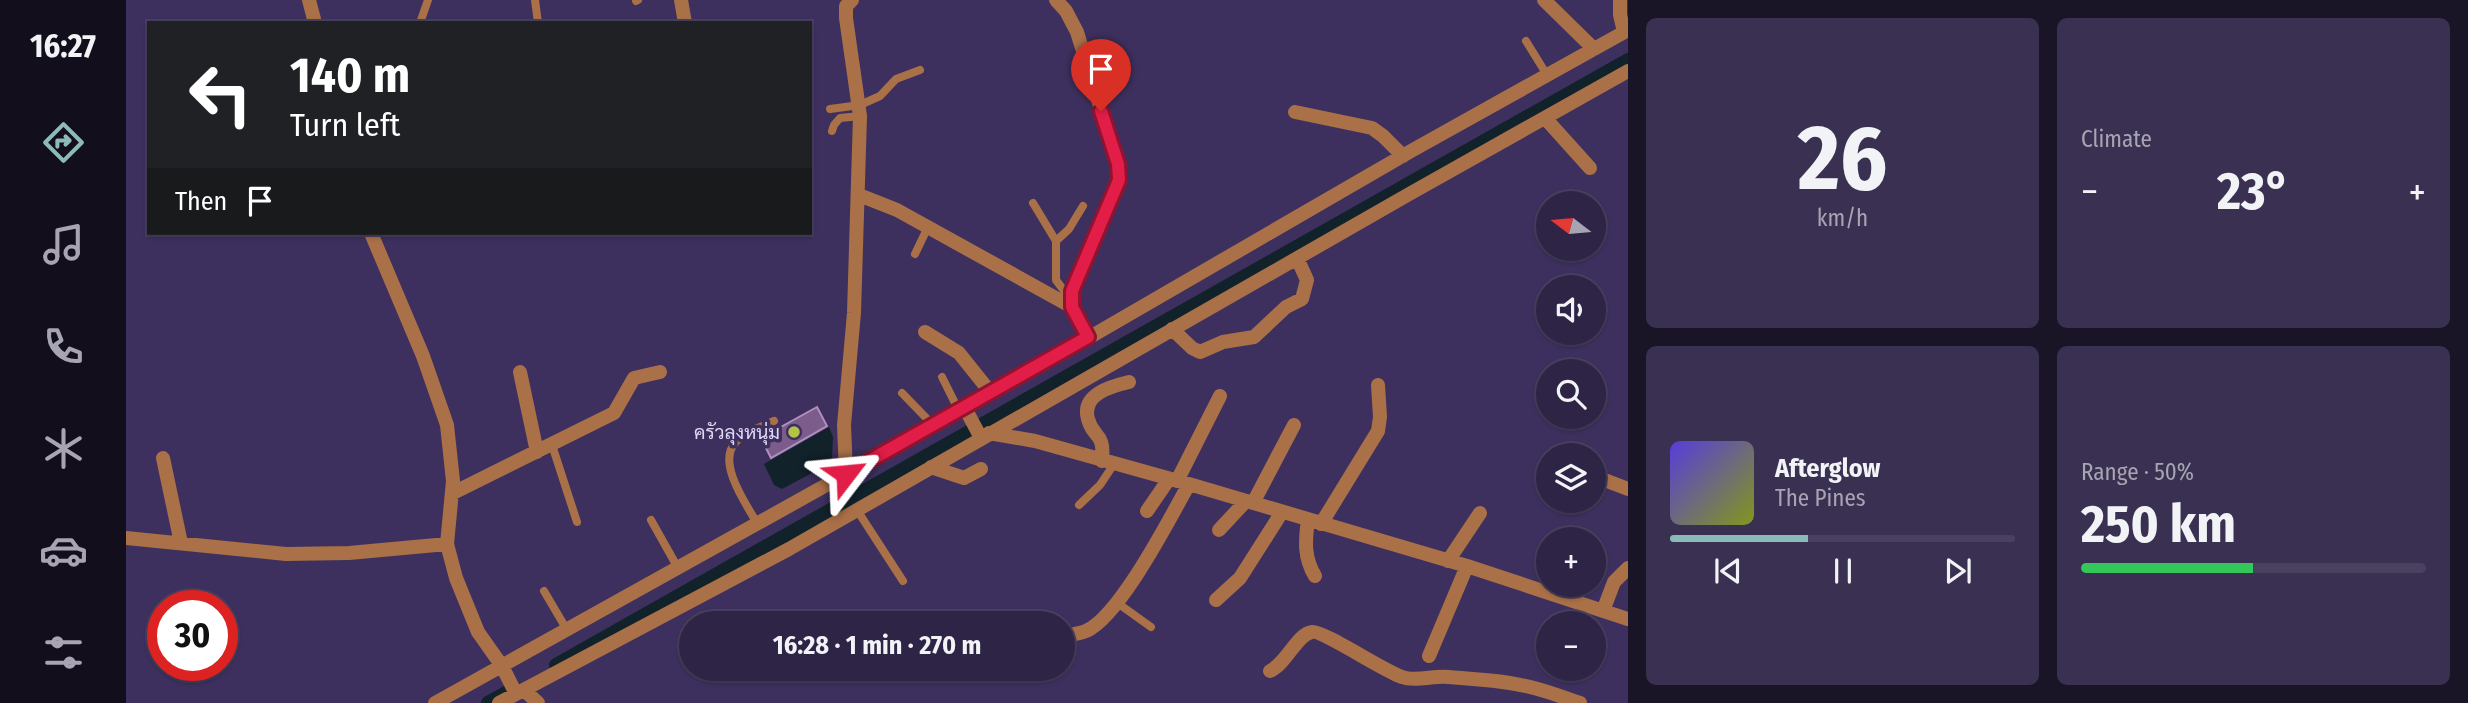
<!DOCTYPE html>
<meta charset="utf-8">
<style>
body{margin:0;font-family:"Fira Sans Condensed",Sarabun,sans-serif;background:#3a3051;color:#f1f3f6;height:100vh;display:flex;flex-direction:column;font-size:26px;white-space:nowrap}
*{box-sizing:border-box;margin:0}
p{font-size:23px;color:#a7a4b3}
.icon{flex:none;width:38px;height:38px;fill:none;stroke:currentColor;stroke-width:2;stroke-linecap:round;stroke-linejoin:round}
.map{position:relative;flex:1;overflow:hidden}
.drawer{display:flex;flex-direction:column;gap:18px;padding:18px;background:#191426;width:840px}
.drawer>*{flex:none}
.banner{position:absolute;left:21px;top:21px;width:665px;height:214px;border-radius:0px;box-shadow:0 2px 5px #0004,0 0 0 2px #49415f;background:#202124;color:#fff;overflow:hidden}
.needle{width:46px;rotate:286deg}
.controls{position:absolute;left:1410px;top:191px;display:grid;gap:14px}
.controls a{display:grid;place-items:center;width:70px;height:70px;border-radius:50%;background:#2e2446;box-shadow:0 2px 5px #0004,0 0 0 2px #49415f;font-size:35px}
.speed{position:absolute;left:21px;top:590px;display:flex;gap:14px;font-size:35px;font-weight:700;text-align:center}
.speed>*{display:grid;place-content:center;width:91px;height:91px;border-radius:50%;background:#2e2446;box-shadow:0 2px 5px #0004,0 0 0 2px #49415f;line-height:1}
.speed .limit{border:10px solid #d22;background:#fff;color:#111}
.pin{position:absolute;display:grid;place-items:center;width:60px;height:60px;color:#fff;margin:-72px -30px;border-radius:50% 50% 50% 0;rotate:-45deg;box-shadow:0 0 7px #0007}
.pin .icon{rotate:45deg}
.me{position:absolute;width:77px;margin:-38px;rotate:61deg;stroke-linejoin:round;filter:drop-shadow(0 0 5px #0008)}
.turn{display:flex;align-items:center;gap:24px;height:147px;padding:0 28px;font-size:32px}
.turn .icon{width:91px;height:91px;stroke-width:2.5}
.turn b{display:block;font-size:49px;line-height:60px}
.then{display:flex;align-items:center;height:66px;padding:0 28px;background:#0003;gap:14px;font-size:26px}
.big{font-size:52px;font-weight:700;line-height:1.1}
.drawer .card{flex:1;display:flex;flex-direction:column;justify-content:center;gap:10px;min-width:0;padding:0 24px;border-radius:10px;background:#3a3051}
.drawer .dial{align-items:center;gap:0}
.dial b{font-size:91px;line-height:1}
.song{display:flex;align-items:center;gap:21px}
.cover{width:84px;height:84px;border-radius:10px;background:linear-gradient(135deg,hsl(250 70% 55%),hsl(70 70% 35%))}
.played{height:7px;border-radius:4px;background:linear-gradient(90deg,#8bbbb9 40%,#49415f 40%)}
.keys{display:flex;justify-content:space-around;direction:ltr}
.heat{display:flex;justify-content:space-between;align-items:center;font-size:38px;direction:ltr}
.charge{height:10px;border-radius:5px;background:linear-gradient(90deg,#34c759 50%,#49415f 0)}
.drawer .tiles{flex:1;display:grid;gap:18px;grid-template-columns:repeat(2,1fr)}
.trip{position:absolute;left:553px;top:611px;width:396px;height:70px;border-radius:35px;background:#2e2446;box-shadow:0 2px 5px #0004,0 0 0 2px #49415f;font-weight:700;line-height:70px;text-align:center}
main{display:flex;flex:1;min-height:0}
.tabs{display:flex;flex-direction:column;width:126px;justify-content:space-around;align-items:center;background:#120e1c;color:#a7a4b3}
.tabs .icon{width:49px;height:49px}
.tabs .selected{color:#8bbbb9}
.tabs b{font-size:32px;color:#f1f3f6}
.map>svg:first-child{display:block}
.water{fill:#11222b}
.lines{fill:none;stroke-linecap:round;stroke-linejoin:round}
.canal{stroke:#11222b;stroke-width:14}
.building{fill:#7c5c8a;stroke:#b08fbf;stroke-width:2}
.lane{stroke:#aa7047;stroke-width:8}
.street{stroke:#aa7047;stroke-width:14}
.route-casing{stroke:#92132f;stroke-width:18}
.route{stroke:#e11d48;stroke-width:12}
.poi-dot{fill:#b5c24a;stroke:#3d305e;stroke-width:2.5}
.labels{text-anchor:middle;stroke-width:7;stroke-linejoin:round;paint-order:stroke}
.poi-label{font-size:19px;fill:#dfd9f5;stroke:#3d305e;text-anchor:end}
</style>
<main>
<nav class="tabs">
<b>16:27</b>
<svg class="icon selected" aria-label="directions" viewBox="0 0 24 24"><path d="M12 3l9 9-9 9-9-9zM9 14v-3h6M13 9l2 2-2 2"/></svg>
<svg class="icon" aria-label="music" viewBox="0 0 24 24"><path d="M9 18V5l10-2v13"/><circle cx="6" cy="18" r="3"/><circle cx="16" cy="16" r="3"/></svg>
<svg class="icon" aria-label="phone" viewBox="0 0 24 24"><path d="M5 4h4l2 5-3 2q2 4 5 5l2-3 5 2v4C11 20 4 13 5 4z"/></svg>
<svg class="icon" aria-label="climate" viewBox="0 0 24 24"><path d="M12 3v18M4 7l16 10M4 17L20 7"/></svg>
<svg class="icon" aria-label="car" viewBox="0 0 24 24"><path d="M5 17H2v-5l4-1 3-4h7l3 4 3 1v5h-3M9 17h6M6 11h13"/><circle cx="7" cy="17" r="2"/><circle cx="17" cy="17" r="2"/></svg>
<svg class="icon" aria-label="filters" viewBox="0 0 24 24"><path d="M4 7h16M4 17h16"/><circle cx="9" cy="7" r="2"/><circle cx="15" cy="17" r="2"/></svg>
</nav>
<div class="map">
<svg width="1502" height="703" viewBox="0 0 1502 703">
<rect width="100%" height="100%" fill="#3d305e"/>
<path class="water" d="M 703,427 L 707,437 L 706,458 L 701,465 L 656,489 L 648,485 L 638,464 Z"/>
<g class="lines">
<path class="canal" d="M 430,665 L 1502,60
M 362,703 L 382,692"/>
</g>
<path class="building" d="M 691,407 L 701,426 L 645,458 L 635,438 Z"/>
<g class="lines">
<path class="lane" d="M 409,0 L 412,23
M 510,1 L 512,0
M 294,23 L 302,0
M 1400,41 L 1421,75
M 704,109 L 734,105 L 754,96 L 770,79 L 794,70
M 706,131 L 708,125 L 714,118 L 734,116
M 907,203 L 930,241 L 930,280 L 945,300
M 930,241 L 943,229 L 957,206
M 789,254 L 801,229
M 816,377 L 833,411
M 776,393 L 807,425
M 426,445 L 451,522
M 953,505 L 974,485 L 988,464
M 731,510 L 777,581
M 525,520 L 552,568
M 631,523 C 620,504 591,463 609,443 C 619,432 635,427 648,421
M 418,591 L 441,630
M 990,602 L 1025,627"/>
<path class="street" d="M 183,0 L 189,23
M 555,0 L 559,23
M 930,0 L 940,11 L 951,32 L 992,164 L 993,180 L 946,291 L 946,307 L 962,337
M 1418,0 L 1468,49
M 1494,0 L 1494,15 L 1498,32
M 1169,112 L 1246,128 L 1257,136 L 1277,156
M 1419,118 L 1464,168
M 733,195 L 771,210 L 946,307
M 245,233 L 297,356 L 321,425 L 327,481 L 321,544 L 330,578 L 352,632 L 376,666 L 390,694
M 1046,329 L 1066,348 L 1074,352 L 1097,342 L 1128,337 L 1160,307 L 1176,299 L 1181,280 L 1171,258
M 799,332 L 833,353 L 865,393
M 394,372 L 411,452
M 839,408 L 855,438
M 863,433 L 909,441 L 1063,484 L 1341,566 L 1502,619
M 37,458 L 55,543
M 976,461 C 979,431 967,439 962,419 C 955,394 986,386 1003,382
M 805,467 L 838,478 L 855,469
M 720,474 L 718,425 L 728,313 L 734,116 L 720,18 L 720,6 L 726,0
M 1468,476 L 1502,489
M 1051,481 L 1094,396
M 327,493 L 488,413 L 508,378 L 534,372
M 1127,503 L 1168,425
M 1021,511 L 1043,479
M 1182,520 C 1179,541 1178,558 1189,576
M 1195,524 L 1252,431 L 1254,417 L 1252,385
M 1093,530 L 1120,501
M 0,538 L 160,554 L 223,553 L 321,544
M 1322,561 L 1354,513
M 1090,600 L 1114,578 L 1156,512
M 1477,611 L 1488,582 L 1502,568
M 944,635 C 949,634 955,633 960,631 C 994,616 1044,518 1063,484
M 1303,656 L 1341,566
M 1144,671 C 1161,663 1171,634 1186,632 C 1196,630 1258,671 1276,677 C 1289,682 1309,675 1323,677 C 1351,679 1381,681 1408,688 C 1424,692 1439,698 1454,703
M 398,690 L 412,703
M 309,703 L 907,370 L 1285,151 L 1502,30
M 373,703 L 663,549 L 1285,193 L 1502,71"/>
</g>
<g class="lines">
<g class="route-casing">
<path id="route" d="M 720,474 L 962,337 L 946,307 L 946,291 L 993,180 L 992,164 L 975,111"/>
</g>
<use href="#route" class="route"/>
</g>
<circle class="poi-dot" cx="668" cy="432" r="7"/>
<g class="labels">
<g class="poi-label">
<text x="654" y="439">ครัวลุงหนุ่ม</text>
</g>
</g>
</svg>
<div class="controls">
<a><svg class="needle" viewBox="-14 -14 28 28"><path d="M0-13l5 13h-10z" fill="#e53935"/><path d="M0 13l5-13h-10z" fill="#a7a4b3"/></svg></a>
<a><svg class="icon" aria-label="sound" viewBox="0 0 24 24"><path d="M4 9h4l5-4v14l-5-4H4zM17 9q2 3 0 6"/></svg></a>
<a><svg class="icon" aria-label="search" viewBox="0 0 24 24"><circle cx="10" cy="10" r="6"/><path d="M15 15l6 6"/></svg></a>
<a><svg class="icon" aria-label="layers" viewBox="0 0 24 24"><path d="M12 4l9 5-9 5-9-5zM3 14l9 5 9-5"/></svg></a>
<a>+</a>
<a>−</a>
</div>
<div class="speed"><div class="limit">30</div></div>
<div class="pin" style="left:975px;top:111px;background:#d93025"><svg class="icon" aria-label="arrive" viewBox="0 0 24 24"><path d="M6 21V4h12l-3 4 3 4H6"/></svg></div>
<svg class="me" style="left:720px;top:474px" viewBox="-20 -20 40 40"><path d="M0-17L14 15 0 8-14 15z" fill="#e11d48" stroke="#fff" stroke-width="4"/></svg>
<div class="trip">16:28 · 1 min · 270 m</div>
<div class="banner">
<div class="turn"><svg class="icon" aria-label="left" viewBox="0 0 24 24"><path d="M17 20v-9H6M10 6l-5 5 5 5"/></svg><div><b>140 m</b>Turn left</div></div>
<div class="then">Then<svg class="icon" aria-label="arrive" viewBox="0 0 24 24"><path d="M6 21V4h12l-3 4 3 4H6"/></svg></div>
</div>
</div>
<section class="drawer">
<div class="tiles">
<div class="card dial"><b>26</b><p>km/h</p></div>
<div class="card"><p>Climate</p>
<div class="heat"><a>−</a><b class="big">23°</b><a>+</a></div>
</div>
<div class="card">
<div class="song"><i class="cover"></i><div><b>Afterglow</b><p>The Pines</p></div></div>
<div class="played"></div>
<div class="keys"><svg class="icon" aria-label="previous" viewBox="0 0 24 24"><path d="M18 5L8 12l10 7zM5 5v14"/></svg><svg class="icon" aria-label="pause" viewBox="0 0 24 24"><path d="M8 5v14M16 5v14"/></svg><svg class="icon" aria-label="next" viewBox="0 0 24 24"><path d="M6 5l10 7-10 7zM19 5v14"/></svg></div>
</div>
<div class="card"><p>Range · 50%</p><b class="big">250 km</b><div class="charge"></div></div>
</div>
</section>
</main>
